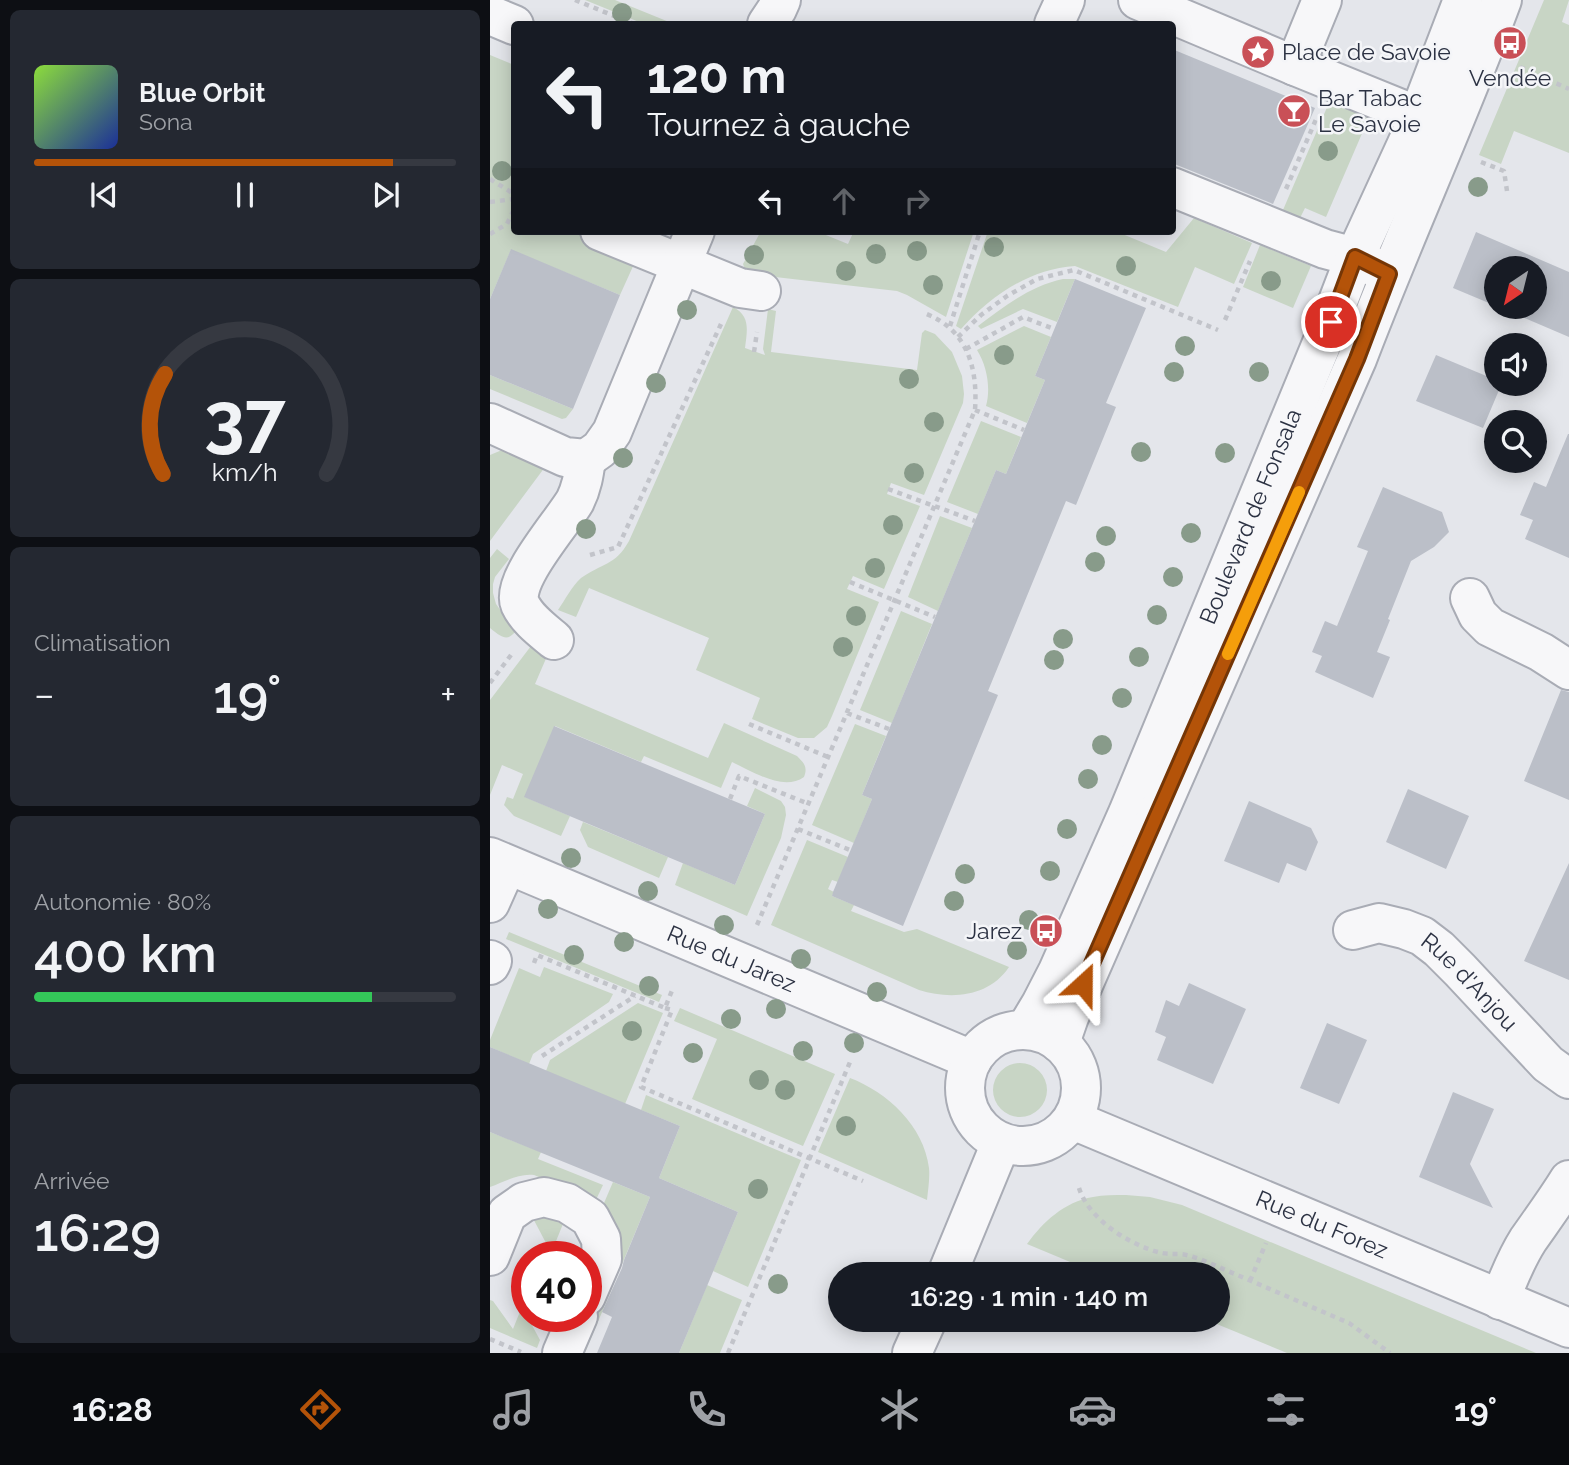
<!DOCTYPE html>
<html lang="fr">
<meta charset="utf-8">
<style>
body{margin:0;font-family:Raleway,sans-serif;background:#242831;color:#f1f3f6;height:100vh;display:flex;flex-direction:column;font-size:26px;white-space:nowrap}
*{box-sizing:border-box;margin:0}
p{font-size:23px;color:#9ea1a6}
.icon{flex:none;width:38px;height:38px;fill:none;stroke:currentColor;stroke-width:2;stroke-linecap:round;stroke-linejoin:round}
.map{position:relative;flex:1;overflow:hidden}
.details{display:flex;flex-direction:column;gap:10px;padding:10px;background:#0d0f14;width:490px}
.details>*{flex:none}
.top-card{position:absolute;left:21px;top:21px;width:665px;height:214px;border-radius:7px;box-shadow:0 4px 18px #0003;background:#171b24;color:#f1f3f6;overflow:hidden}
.needle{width:46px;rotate:215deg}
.buttons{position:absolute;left:994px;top:256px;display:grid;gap:14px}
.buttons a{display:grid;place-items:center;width:63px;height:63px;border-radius:50%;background:#171b24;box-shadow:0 4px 18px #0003;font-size:35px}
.speed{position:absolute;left:21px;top:1241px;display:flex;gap:14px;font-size:35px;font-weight:700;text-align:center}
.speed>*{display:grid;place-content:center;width:91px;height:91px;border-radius:50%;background:#171b24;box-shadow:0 4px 18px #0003;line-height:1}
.speed .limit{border:10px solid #d22;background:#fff;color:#111}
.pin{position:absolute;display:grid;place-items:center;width:60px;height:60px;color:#fff;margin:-30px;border:4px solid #fff;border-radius:50%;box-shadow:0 2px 7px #0007}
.me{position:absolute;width:77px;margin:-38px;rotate:24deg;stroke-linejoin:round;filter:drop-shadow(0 0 5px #0008)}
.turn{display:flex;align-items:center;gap:24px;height:147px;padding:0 21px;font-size:32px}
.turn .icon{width:91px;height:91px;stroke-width:2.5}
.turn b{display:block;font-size:49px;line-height:60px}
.lanes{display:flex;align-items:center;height:66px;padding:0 21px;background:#0003;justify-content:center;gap:35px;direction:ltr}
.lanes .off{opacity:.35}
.big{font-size:52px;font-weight:600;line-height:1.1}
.details .card{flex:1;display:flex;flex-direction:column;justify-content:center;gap:10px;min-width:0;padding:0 24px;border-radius:10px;background:#242831}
.details .dial{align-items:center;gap:0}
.dial svg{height:182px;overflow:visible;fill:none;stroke:#363941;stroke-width:7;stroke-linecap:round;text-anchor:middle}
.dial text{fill:#f1f3f6;stroke:none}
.song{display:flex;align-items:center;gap:21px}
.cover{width:84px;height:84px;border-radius:10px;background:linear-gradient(135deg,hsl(90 70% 55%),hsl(230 70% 35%))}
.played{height:7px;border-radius:4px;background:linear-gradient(90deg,#b45309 85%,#363941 85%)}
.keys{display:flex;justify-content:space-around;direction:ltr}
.heat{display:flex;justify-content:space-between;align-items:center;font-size:38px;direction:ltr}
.charge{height:10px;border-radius:5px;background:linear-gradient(90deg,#34c759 80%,#363941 0)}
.trip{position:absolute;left:338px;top:1262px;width:402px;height:70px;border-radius:35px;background:#171b24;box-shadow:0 4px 18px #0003;font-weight:600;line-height:70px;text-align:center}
.dock{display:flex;height:112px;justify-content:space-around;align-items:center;background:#090b0e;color:#9ea1a6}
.dock .icon{width:49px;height:49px}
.dock .current{color:#b45309}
.dock b{font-size:32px;color:#f1f3f6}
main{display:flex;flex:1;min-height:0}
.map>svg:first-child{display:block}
.green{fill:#c8d5c5}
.building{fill:#bbbfc8}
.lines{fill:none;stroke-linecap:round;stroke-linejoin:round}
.minor-casing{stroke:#a9acb5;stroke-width:42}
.path{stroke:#c2c4ca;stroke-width:4.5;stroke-dasharray:5 5;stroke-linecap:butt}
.minor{stroke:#f7f7f9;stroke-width:38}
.tree{fill:#889b8a}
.route-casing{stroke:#753606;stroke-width:18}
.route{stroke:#b45309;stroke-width:12}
.slow{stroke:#f59e0b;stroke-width:12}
.labels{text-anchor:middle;stroke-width:5;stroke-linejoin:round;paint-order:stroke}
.poi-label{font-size:23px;fill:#2c3243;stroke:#f4f5f8;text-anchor:start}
.street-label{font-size:23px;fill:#2c3243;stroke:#f4f5f8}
</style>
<main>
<section class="details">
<div class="card">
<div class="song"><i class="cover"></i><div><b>Blue Orbit</b><p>Sona</p></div></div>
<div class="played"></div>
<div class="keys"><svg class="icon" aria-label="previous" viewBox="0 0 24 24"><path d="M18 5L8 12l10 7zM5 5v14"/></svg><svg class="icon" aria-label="pause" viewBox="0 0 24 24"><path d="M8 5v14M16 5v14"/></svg><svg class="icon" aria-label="next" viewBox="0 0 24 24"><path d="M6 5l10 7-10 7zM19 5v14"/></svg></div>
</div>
<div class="card dial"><svg viewBox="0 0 100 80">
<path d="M14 69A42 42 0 1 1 86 69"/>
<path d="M14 69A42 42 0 0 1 15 25" stroke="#b45309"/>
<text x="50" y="56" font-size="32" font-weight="700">37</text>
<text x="50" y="72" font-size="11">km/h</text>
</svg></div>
<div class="card"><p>Climatisation</p>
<div class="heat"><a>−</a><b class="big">19°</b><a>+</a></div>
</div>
<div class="card"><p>Autonomie · 80%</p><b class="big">400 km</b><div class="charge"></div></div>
<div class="card"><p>Arrivée</p><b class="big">16:29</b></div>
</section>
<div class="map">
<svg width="1079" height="1353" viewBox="0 0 1079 1353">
<rect width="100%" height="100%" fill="#e4e6eb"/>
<path class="green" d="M 95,0 L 125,0 L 184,24 L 154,24 Z
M 1054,0 L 1079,0 L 1072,22 L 1079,25 L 1079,153 L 1024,131 L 1011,164 L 989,155 Z
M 0,55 L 24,65 L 24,231 L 159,231 L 130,295 L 21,250 L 0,299 Z
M 841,98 L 880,115 L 836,217 L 815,208 L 810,218 L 787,224 Z
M 704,218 L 762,243 L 744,284 L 705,267 L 688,307 L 585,266 C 539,269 501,296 471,329 L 466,326 L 498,231 L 625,231 L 676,252 Z
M 271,231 L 326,231 L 358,244 L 364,231 L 484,231 L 456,317 L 417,295 L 407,291 L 260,274 L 256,272 L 253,264 Z
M 770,245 L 821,266 L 803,308 L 753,287 Z
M 573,279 L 585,279 L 567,322 L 533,309 L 491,329 L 488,326 C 515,306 540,286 573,279 Z
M 243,307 C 261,316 257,331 255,348 L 275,355 L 273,349 L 278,309 L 286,311 L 281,352 L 427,370 L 432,333 L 435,330 L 445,334 L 462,352 L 472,376 L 474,394 L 473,403 L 434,495 L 401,483 L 397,494 L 430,506 L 394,589 L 363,576 L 357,589 L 389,602 L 342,716 L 337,727 L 324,738 L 308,738 L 262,719 L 270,698 L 206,670 L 219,638 L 99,588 L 86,617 L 68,610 C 75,600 82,586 91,578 C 112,563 125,566 139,541 Z
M 534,326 L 561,337 L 545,376 L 555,380 L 537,423 L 496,406 C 501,388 497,366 487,350 Z
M 0,375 L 83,409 L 76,418 L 72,419 L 0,389 Z
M 491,421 L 531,437 L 516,474 L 506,470 L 488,514 L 457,502 Z
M 12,450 L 22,451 L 55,467 L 0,541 L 0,455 Z
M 450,516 L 482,528 L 448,611 L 418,597 Z
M 7,549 L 19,559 L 5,577 L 3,584 L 3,593 L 6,604 L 11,611 L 30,626 C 18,642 15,640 0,628 L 0,558 Z
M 411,611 L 442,624 L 402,723 L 370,710 Z
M 41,646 L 52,646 L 58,654 L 45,684 L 218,758 L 234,723 L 307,756 C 314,763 318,767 314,777 C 293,792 262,771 242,762 L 231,788 L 154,756 L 151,762 L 65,726 L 35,797 L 80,816 L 71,836 L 24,816 L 14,805 L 17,797 L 23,799 L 33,774 L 12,765 L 0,795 L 0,700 Z
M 365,724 L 396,736 L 372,795 L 382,799 L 364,843 L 322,825 Z
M 265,788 L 291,801 L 295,807 L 296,815 L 291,838 L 257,916 L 185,885 L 193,863 L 245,885 L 275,814 L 257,806 Z
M 93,822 L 178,857 L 169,878 L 98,847 L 90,830 Z
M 317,840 L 358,857 L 348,882 L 342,880 L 338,889 L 344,892 L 342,896 L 364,905 L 361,911 L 414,932 L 427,929 L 519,967 C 499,997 461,1000 429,990 L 281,925 Z
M 19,932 L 172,995 L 169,1002 L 16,939 Z
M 54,967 L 123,994 L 119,1002 L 43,1054 L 39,1064 L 0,1047 L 0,1040 L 29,968 L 50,977 Z
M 148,1003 L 173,1013 L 135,1104 L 56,1071 L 60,1060 Z
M 190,1008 L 345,1074 L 313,1146 L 202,1099 L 227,1039 L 184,1021 Z
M503 1090a27 27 0 1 1 54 0a27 27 0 1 1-54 0Z
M 360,1078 C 397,1092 434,1126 439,1168 C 440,1178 438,1190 437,1200 L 328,1152 Z
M 156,1095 L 311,1160 L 258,1287 L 223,1271 L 248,1212 L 169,1178 L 190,1126 L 151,1110 Z
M 0,1132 L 51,1152 L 48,1159 L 113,1185 L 104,1204 L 97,1197 L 44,1175 C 29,1173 14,1182 0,1187 Z
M 123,1182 L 160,1197 L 95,1353 L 83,1353 L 111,1210 Z
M 636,1195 L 660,1197 L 692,1205 L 1046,1353 L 797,1353 L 717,1320 L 728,1320 L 728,1274 L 609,1274 L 537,1244 C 553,1222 574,1202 603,1197 C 613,1195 625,1195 636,1195 Z
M 37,1207 L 77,1214 L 60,1256 L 51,1256 L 56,1243 Z
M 217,1285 L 252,1300 L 230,1353 L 189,1353 Z
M 37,1294 L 37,1316 L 50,1340 L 47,1348 L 0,1328 L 0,1300 L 3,1301 L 23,1329 Z"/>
<path class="building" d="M 682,49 L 825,108 L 783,204 L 682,163 Z
M 986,232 L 1079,272 L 1079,337 L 1007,306 L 1045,306 L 1045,268 L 1006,268 L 1006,306 L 963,288 Z
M 21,249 L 130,295 L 83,409 L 0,375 L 0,299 Z
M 585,279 L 656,308 L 616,403 L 626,407 L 586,505 L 576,501 L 498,691 L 508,695 L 413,926 L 342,896 L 343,892 L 382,799 L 372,795 L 482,528 L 506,470 L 516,474 L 555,380 L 545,376 Z
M 946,355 L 1006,380 L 1006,383 L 1012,383 L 993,428 L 926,401 Z
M 1078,434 L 1079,434 L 1079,558 L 1035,539 L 1043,520 L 1030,515 L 1044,482 L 1056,487 Z
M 893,487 L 952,512 L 959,532 L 944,547 L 921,561 L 898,619 L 900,620 L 887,652 L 900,657 L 883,698 L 825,672 L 832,656 L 822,652 L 835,621 L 847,626 L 878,551 L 867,547 Z
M 1071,690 L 1079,692 L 1079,800 L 1034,781 Z
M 64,726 L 275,814 L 245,885 L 34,797 Z
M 918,789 L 979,816 L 956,869 L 896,842 Z
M 759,801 L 821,828 L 828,842 L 816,871 L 797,863 L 789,883 L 734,861 Z
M 1079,863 L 1079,980 L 1034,961 Z
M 699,983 L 756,1009 L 723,1084 L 667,1060 L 676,1037 L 665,1032 L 676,1000 L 689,1006 Z
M 837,1023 L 877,1040 L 849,1104 L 810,1088 Z
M 0,1047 L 190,1126 L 169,1178 L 248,1212 L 189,1353 L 107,1353 L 122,1317 L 112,1312 L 132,1268 L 134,1260 L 160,1197 L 0,1132 Z
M 963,1092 L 1004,1109 L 980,1164 L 1003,1208 L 929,1177 Z"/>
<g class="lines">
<g class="minor-casing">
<g id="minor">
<path d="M 648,0 L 805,66 L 928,116 L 951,123"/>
<path d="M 0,15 L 24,25"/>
<path d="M 277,24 L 287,9 L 291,0"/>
<path d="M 564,24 L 575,0"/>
<path d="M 805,66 L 832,0"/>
<path d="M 682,187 L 835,249 L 865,257 L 888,269"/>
<path d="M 110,231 L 250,288 L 271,291"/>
<path d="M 0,423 L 75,457 L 96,459 L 110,449 L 122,432 L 205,231"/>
<path d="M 980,598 L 988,615 L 1000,627 L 1051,652 L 1079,670"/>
<path d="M 64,640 C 52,630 37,619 30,604 C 20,581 72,523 85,501 C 92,487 94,474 96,459"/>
<path id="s1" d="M 0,857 L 482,1060"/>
<path d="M 0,903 L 17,865"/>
<path id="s2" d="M 863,930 L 889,923 L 914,929 L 932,936 L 949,949 L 970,970 L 1058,1064 L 1079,1079"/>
<path d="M 0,960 L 2,961 L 0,965"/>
<path id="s3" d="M 536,1029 L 551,1004 L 568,971 L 638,813 L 832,343 L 865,257 L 922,133 L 973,0"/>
<circle cx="533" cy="1088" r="58"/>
<path d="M 570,1043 L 579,1017 L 867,359 C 913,238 967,121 1012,0"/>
<path id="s4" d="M 583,1120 L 1079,1328"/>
<path d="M 0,1256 L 17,1214 L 34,1202 L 54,1197 L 77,1203 L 100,1218 L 111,1239 L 112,1259 L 96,1296"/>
<path d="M 457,1274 L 511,1143"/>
<path d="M 1010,1300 C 1018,1279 1026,1259 1038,1240 C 1052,1220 1066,1201 1079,1180"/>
<path d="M 72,1353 L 88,1316"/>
<path d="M 422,1353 L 437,1320"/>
</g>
</g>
<path class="path" d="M 85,0 L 144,24
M 1030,67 L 1079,89
M 991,162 L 1014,171 L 1017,191
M 0,179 L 24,194
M 796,189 L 827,117
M 0,202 L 24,199
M 0,234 L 17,224 L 24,209
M 735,320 L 760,261
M 460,326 L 490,231
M 468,337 L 491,315 L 517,296 L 547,279 L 584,270 L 728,330
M 476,349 L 533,317 L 564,329
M 264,352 L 267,332
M 485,410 L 534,430
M 398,489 L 485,521
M 100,555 L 128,547 L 231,324
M 360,582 L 445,617
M 0,683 L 21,655
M 357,713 L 399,729
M 259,724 L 338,757
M 240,799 L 249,776 L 319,804
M 308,829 L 360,850
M 267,925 L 485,410 C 488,367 477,329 434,313
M 44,963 L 47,955 L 175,1008 L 183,988
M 175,1008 L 182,1010 L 151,1087 L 373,1181
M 52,1056 L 145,996
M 589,1188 C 599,1220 641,1246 672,1253 C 678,1254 683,1254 689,1254 C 696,1254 703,1257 710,1259 L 859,1323 L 900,1353
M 760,1281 L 776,1243
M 0,1339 L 31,1352
M 238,1353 L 360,1062"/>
<use href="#minor" class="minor"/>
</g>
<g class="tree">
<circle cx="132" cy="13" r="10"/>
<circle cx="838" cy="151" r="10"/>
<circle cx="12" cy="171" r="10"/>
<circle cx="988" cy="187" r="10"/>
<circle cx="504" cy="247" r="10"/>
<circle cx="427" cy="251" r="10"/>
<circle cx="386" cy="254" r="10"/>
<circle cx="264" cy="255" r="10"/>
<circle cx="636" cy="266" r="10"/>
<circle cx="356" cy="271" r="10"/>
<circle cx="781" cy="281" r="10"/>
<circle cx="443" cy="285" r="10"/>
<circle cx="197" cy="310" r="10"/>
<circle cx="695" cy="346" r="10"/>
<circle cx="514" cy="355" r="10"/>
<circle cx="684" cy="372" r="10"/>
<circle cx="769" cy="372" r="10"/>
<circle cx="419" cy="379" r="10"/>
<circle cx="166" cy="383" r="10"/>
<circle cx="444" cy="422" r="10"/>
<circle cx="651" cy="452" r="10"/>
<circle cx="735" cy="453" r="10"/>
<circle cx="133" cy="458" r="10"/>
<circle cx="424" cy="473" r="10"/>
<circle cx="403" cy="525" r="10"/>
<circle cx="96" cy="529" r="10"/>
<circle cx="701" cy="533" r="10"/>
<circle cx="616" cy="536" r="10"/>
<circle cx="605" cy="562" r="10"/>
<circle cx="385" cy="568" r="10"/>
<circle cx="683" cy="577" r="10"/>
<circle cx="667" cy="615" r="10"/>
<circle cx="366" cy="616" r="10"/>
<circle cx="573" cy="639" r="10"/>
<circle cx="353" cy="647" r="10"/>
<circle cx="649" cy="657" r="10"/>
<circle cx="564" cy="660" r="10"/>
<circle cx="632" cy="698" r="10"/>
<circle cx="612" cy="745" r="10"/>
<circle cx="598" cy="779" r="10"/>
<circle cx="577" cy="829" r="10"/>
<circle cx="81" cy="858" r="10"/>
<circle cx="560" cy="871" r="10"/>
<circle cx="475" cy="874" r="10"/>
<circle cx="158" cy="891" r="10"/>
<circle cx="464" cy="901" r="10"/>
<circle cx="58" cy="909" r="10"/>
<circle cx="539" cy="920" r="10"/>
<circle cx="234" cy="925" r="10"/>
<circle cx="134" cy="942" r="10"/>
<circle cx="527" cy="950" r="10"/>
<circle cx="84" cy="955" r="10"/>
<circle cx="311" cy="959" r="10"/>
<circle cx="159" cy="986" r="10"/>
<circle cx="387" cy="992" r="10"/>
<circle cx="286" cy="1009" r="10"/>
<circle cx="241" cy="1019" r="10"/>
<circle cx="142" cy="1031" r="10"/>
<circle cx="364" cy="1043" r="10"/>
<circle cx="313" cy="1051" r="10"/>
<circle cx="203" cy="1053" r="10"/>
<circle cx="269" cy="1080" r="10"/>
<circle cx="295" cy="1090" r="10"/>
<circle cx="356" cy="1126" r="10"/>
<circle cx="268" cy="1189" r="10"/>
<circle cx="288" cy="1284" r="10"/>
</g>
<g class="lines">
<g class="route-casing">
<path id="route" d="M 593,984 L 867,359 L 899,274 L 865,257 L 841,322"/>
</g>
<use href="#route" class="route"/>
<path class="slow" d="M 738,654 L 809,492"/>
</g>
<defs>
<g id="bus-disc" transform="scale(1.75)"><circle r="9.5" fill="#c95057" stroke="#f4f5f8"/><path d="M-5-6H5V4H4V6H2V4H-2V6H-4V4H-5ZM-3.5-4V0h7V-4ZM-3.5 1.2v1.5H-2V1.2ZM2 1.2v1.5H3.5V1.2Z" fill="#fff"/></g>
<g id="sight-disc" transform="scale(1.75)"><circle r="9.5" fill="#c95057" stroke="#f4f5f8"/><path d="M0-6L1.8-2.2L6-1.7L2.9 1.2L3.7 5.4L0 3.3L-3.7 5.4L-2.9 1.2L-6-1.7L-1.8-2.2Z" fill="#fff"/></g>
<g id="bar-disc" transform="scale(1.75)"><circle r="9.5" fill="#c95057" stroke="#f4f5f8"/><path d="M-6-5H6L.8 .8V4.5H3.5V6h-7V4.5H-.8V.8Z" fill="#fff"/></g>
</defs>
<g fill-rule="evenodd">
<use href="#bus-disc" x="1020" y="43"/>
<use href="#sight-disc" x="768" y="52"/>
<use href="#bar-disc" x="804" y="111"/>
<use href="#bus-disc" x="556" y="931"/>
</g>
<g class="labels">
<g class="poi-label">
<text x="792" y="60">Place de Savoie</text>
<text x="1020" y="86" text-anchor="middle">Vendée</text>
<text x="828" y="106">Bar Tabac<tspan x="828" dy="26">Le Savoie</tspan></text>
<text x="532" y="939" text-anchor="end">Jarez</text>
</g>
<g class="street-label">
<text dy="8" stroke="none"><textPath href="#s3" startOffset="560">Boulevard de Fonsala</textPath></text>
<text dy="8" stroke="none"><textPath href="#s1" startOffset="262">Rue du Jarez</textPath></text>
<text dy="8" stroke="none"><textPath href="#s2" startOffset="138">Rue d'Anjou</textPath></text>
<text dy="8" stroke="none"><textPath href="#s4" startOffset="270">Rue du Forez</textPath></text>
</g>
</g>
</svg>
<div class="buttons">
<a><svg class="needle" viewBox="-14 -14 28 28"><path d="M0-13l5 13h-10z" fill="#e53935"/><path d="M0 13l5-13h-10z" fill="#9ea1a6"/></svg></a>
<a><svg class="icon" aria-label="sound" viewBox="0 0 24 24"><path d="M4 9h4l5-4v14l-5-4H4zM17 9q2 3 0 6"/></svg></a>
<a><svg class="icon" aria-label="search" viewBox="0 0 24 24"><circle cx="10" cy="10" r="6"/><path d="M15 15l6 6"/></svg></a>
</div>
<div class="speed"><div class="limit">40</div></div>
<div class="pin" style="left:841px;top:322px;background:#d93025"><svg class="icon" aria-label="arrive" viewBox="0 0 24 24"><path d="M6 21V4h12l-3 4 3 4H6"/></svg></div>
<svg class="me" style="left:593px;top:984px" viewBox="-20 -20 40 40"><path d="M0-17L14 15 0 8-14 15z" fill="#b45309" stroke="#fff" stroke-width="4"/></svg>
<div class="trip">16:29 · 1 min · 140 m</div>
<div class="top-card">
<div class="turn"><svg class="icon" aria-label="left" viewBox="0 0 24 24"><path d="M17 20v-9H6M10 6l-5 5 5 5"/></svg><div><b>120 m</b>Tournez à gauche</div></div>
<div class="lanes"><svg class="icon" aria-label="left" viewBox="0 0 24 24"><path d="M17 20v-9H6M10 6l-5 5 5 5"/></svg><svg class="icon off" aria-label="ahead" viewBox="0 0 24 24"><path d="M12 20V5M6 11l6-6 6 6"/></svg><svg class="icon off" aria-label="right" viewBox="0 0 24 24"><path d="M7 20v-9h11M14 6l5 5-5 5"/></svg></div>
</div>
</div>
</main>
<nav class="dock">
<b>16:28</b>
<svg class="icon current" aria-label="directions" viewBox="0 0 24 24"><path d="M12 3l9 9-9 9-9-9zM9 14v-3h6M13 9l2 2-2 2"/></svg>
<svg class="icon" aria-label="music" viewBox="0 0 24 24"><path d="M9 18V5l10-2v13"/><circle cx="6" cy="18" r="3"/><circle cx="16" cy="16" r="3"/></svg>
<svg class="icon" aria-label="phone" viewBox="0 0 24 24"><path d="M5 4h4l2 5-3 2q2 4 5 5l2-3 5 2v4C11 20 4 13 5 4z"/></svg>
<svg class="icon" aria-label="climate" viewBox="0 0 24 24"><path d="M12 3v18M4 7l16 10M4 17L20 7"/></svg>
<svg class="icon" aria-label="car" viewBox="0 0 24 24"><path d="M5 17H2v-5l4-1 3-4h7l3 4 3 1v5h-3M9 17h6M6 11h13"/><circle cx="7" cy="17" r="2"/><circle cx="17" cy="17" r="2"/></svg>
<svg class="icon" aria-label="filters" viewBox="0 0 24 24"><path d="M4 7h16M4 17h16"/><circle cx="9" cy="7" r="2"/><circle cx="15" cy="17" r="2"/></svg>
<b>19°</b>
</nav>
